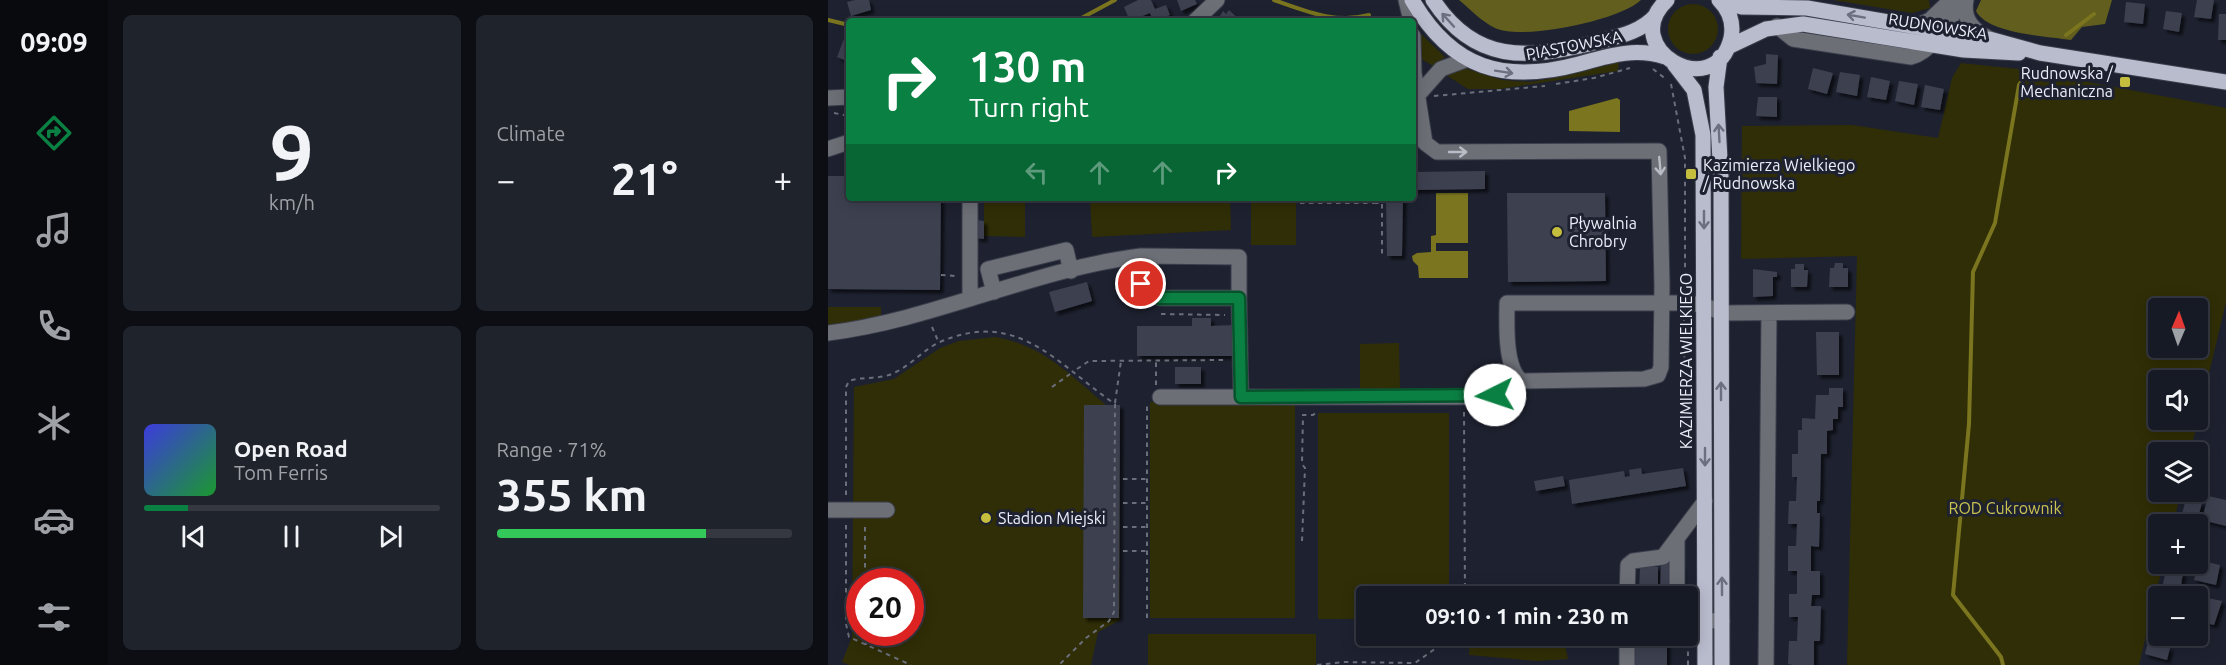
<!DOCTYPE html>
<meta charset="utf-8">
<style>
body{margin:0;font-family:Ubuntu,sans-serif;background:#1f232c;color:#f1f3f6;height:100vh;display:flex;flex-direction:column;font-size:22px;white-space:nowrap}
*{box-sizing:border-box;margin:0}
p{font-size:20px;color:#9ea1a6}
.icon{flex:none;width:33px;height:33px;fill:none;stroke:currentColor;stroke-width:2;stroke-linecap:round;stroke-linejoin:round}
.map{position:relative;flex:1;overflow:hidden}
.panel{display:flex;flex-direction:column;gap:15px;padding:15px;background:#0c0e14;width:720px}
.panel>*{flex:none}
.hud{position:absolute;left:18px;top:18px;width:570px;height:183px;border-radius:6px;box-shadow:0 3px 15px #0003,0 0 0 2px #353841;background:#0b8043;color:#fff;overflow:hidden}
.needle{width:39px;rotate:2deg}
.tools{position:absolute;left:1320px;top:298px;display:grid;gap:12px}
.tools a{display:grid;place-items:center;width:60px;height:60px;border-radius:6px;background:#161a24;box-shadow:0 3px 15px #0003,0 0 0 2px #353841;font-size:30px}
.speed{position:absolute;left:18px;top:568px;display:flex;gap:12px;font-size:30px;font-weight:700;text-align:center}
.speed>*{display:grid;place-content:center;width:78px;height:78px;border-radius:50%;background:#161a24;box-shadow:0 3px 15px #0003,0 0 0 2px #353841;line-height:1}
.speed .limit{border:9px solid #d22;background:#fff;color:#111}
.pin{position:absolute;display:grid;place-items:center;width:51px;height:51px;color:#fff;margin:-26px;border:3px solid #fff;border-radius:50%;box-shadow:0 2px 6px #0007}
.me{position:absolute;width:66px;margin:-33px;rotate:266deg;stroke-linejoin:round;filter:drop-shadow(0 0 4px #0008)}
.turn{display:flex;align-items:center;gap:21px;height:126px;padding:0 24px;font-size:27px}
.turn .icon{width:78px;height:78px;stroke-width:2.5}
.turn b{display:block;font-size:42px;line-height:51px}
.lanes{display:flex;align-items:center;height:57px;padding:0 24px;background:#0003;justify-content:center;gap:30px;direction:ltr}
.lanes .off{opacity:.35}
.big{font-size:45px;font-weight:600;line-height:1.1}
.panel .tile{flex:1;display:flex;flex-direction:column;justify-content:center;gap:9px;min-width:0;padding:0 21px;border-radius:9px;background:#1f232c}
.panel .dial{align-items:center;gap:0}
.dial b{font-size:78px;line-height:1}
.song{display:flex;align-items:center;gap:18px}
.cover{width:72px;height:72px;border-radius:9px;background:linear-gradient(135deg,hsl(240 70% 55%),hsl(130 70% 35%))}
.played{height:6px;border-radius:3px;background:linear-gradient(90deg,#0b8043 15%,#353841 15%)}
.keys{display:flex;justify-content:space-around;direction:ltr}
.heat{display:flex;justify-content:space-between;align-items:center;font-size:33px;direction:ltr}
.charge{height:9px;border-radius:4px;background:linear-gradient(90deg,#34c759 71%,#353841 0)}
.panel .tiles{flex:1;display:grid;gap:15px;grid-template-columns:repeat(2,1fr)}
.trip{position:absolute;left:528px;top:586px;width:342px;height:60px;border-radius:6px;background:#161a24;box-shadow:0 3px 15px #0003,0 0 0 2px #353841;font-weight:600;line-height:60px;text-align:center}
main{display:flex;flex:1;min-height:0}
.menu{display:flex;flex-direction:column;width:108px;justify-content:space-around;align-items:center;background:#090a0e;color:#9ea1a6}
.menu .icon{width:42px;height:42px}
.menu .current{color:#0b8043}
.menu b{font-size:27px;color:#f1f3f6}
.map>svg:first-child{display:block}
.green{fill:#302e06;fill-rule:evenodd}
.forest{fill:#615e1e}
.water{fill:#7a751e}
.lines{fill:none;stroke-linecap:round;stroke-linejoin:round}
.stream{stroke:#7a751e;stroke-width:4}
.building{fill:#3c4050;filter:url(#shadow)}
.minor-casing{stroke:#3b3f4c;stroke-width:17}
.major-casing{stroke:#3b3f4c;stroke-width:17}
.path{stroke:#6b6f7b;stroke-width:2;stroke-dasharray:4.5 4.5;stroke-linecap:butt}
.minor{stroke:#6d6f77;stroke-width:15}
.major{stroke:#b8bccd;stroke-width:15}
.oneway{stroke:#6b6f7e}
.oneway2{stroke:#b9bcc5}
.route-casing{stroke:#07532c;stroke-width:15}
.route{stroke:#0b8043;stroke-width:10}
.poi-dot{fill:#c4bd3e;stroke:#1e2230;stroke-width:2}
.labels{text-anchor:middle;stroke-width:6;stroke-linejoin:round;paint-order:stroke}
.street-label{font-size:16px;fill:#eceff9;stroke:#1e2230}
.poi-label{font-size:16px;fill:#eceff9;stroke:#1e2230;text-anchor:start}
.park-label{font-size:16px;fill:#cac351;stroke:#1e2230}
</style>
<main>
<nav class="menu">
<b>09:09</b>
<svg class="icon current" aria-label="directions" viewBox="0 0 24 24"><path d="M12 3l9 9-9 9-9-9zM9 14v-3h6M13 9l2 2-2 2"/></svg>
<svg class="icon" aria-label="music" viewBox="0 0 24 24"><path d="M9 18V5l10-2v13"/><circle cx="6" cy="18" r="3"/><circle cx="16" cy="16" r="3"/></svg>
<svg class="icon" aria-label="phone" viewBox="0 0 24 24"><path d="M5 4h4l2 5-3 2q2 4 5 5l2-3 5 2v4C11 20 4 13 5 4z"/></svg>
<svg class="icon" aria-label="climate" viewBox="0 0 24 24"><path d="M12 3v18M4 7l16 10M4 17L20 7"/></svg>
<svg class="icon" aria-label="car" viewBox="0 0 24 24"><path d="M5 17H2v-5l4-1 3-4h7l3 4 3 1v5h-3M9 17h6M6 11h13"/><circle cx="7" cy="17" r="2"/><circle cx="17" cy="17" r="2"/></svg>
<svg class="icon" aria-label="filters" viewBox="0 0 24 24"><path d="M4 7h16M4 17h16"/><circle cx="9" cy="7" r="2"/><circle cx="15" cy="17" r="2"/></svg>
</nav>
<section class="panel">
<div class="tiles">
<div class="tile dial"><b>9</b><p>km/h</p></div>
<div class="tile"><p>Climate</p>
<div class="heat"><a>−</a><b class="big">21°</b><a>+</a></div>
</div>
<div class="tile">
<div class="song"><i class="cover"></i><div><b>Open Road</b><p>Tom Ferris</p></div></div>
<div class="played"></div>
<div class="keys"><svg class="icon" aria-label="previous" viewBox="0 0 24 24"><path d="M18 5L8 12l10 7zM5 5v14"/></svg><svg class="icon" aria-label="pause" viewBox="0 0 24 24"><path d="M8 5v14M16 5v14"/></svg><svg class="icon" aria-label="next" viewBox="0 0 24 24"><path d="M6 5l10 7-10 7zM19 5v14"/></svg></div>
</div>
<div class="tile"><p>Range · 71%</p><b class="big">355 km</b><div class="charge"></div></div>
</div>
</section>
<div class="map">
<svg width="1398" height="665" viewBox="0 0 1398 665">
<defs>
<filter id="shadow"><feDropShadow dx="3.5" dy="3.5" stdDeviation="1.5" flood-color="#0009"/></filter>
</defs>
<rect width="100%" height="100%" fill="#1e2230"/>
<path class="green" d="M 1005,0 L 1101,0 L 1102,8 L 1084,13 Z
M840 29a25 25 0 1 1 50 0a25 25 0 1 1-50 0Z
M 593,34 L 617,57 L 605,66 L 592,58 Z
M 791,62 L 790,71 L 672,89 L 640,89 L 615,73 L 636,68 L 674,80 L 702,82 L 737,76 Z
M 1133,63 L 1191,69 L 1398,108 L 1398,302 L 1362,453 L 1330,453 L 1330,492 L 1353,492 L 1345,525 L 1330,525 L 1330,564 L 1335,564 L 1311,665 L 1019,665 L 1029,256 L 913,259 L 914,126 L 1024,125 L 1110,138 L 1124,78 ZM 1330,309 L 1370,309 L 1370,348 L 1330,348 ZM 1330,381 L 1370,381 L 1370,420 L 1330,420 Z
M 156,198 L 197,198 L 197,237 L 156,236 Z
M 262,198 L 402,198 L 403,230 L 264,237 Z
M 423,198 L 468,198 L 468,245 L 423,245 Z
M 0,307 L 53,307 L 53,317 L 0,326 Z
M 167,337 C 215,345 242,375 278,405 L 292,405 L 292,620 L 270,632 L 263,665 L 21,665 L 14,662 L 24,637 L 26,387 L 66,379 L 112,348 L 131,341 ZM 32,582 L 82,582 L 82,633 L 32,633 Z
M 571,343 L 572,389 L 532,389 L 532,344 Z
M 322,402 L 467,402 L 467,618 L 322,618 Z
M 490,413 L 621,413 L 621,597 L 538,597 L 538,619 L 490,619 Z
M 320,634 L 488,634 L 488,665 L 320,665 Z
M 642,636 L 735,636 L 740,659 L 709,661 L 641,655 Z"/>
<path class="forest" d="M 631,0 L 813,0 C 793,20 694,41 667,28 C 654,22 642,9 631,0 Z
M 1153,0 L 1284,0 L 1277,24 L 1254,27 L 1243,40 C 1218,36 1160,34 1148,11 Z"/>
<path class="water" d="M 789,98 L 792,100 L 792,132 L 741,131 L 741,111 Z
M 608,193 L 640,193 L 640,243 L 608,243 L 608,251 L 640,251 L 640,278 L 591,278 L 590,266 L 585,261 L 584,256 L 589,253 L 603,252 L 603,236 L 608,235 Z"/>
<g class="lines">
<path class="stream" d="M 446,0 C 478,11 507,24 541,15
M 0,20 L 21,25
M 248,21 L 287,0
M 1238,35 L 1266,14
M 1175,665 L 1173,657 L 1125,595 L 1141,424 L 1145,272 L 1167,223 L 1191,85 L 1199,74"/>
</g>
<path class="building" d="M 27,0 L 41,0 L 43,10 L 23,16 L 19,2 Z
M 310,0 L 323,0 L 327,9 L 338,5 L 342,15 L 337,17 L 338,21 L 325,21 L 322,13 L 302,21 L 296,7 Z
M 349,0 L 367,0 L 369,4 L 353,11 Z
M 1369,0 L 1386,0 L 1383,19 L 1366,17 Z
M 1298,2 L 1317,4 L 1315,24 L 1296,22 Z
M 401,10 L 413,21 L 389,21 L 395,11 L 398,14 Z
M 1338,11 L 1354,13 L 1351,32 L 1335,29 Z
M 1391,14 L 1398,14 L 1398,40 L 1390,40 Z
M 17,36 L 21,38 L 21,62 L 9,57 Z
M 938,54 L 950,55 L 949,84 L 928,83 L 926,67 L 938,64 Z
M 985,68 L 1005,73 L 999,94 L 980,89 Z
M 1012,72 L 1032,75 L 1029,96 L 1008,92 Z
M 1043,77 L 1062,81 L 1058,100 L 1039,97 Z
M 1071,81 L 1090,84 L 1086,105 L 1067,101 Z
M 1097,85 L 1116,89 L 1112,110 L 1093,107 Z
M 930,97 L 949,97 L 949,117 L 928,116 Z
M 657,171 L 657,189 L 585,190 L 585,172 Z
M 0,176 L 21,176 L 21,198 L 113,198 L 112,290 L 0,289 Z
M 679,193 L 777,193 L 778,281 L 680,282 Z
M 558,198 L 575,198 L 574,256 L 559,256 Z
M 148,220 L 156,221 L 156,239 L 148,238 Z
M 1007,263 L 1015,263 L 1015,268 L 1020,268 L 1020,287 L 1001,287 L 1002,268 L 1006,268 Z
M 967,264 L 976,264 L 976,270 L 980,270 L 979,287 L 963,287 L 963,269 L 967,269 Z
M 925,269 L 949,272 L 949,277 L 945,277 L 945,296 L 925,297 Z
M 259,282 L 264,301 L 227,312 L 221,292 Z
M 364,318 L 383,318 L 383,326 L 404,325 L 404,356 L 309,356 L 309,326 L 364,326 Z
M 988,332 L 1011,332 L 1011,375 L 989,375 Z
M 347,367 L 373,367 L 373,384 L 347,384 Z
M 1001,388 L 1015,388 L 1015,407 L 1010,407 L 1010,419 L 1005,419 L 1005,430 L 999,431 L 999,454 L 993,454 L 992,501 L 989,501 L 989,513 L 992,513 L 991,547 L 983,546 L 983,571 L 992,571 L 992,595 L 984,595 L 983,606 L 993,606 L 992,641 L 986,641 L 986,665 L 965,665 L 960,664 L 961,641 L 969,641 L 970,617 L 961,617 L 961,594 L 969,594 L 969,571 L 960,571 L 960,546 L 968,546 L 969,524 L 960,524 L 961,501 L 968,501 L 969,477 L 964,477 L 964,454 L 970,454 L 970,430 L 974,430 L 974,418 L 987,419 L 988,395 L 1001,395 Z
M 256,405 L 292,405 L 291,618 L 255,618 Z
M 813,468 L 814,474 L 855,468 L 858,486 L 744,504 L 741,480 L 796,471 L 797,477 L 802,476 L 801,470 Z
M 735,476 L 737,486 L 708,491 L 706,481 Z
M 1380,496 L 1398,500 L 1398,526 L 1374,520 Z
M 1358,499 L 1374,503 L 1368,525 L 1352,522 Z
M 1370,560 L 1392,565 L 1388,585 L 1366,580 Z
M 833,563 L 854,564 L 854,595 L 832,595 Z
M 812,567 L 830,567 L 830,592 L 811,592 Z
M 1338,570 L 1355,573 L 1352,592 L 1334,588 Z
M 1370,596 L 1394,601 L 1386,625 L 1370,621 Z
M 807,637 L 839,637 L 839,665 L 807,665 Z
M 1320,642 L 1342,648 L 1339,660 L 1317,654 Z"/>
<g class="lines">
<g class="minor-casing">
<path id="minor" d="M 578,0 L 583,21
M 1138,0 C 1134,20 1146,31 1162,39
M 367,21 L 389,0
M 949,26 L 965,39 L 1083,57 C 1106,51 1122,19 1134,0
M 1085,27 L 1102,20 L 1123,0
M 585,36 L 586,73 L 597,143 L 609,152 L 831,151 L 834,285 L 833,367 L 830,375 L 816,379 L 694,381 C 676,369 679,322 679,303 L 833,303 C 857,303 872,301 893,313 L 1019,312
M 589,96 L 613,69 L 640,59
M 0,98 L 21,97
M 0,149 L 21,142
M 142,198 L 142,299
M 166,292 L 160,269 L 238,250 L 243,271
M 411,298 L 413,397 L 649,397 L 675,392 L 694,381
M 0,333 C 106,320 206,269 313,256 L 411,257 L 411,298 L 332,298 C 313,292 308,275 302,258
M 332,397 L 413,397
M 0,510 L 59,510
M 799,597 L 800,565 L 805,561 L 835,557 L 877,501
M 849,597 L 849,541
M 860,620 L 894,621
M 799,665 L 799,636
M 938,665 L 941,313"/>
</g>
<g class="major-casing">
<path id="major" d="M 584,0 C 624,69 676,84 751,64 C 780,56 807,47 837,57
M 605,0 C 647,64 699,59 765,43 C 787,37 813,33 828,15
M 839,0 C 788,48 887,105 903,38 C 906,23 901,10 891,0
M 892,1 L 914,7 L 979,8 L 1165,40 L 1212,53 L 1398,82
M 900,47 L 938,29 L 975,24 L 1136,50 L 1191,53
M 892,57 L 888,87 L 893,178 L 894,665
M 846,64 L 866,90 L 875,135 L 877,665"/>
</g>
<path class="path" d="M 825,69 L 839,80
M 728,84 L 766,78 L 802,68
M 843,84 L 857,158 L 857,290
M 606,96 L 717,86
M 6,113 L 21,116
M 472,203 L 546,203 L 546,198
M 546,203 L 554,203 L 554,256
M 113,275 L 128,276
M 333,314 L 397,315
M 856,317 L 857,434 L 862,448
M 104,327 L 111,343
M 249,369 L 261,361 L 398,360
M 328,385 L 328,360
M 224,387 L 242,374
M 287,403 L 293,361
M 636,412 L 637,597
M 295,479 L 319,479
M 18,495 L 18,387 L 21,381 C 35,376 52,380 66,373 C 83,365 95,350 112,342 C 190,308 230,365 287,404 L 286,612 L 281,621 L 258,638 L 231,665
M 295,503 L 319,503
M 18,525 L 18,624 L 21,637 L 83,665
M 37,527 L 37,582
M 295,527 L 319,527
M 474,541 L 477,468 L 474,464 L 475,415 L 485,415 L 489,412
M 295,551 L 319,551
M 319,618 L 319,403
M 38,633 L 38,645
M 489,665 L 515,662 L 587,663 L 625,636
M 860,665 L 860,635"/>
<use href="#minor" class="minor"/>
<use href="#major" class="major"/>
</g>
<defs><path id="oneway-shaft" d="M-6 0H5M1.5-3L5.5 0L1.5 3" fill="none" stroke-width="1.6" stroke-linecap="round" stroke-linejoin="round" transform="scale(1.5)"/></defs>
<g class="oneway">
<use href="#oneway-shaft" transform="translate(1028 16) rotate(-170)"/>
<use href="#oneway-shaft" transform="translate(620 20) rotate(-132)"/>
<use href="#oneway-shaft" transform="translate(676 72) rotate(9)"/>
<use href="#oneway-shaft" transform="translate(891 133) rotate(-93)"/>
<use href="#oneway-shaft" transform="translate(876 220) rotate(90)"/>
<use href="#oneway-shaft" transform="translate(893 391) rotate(-90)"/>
<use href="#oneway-shaft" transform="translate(877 457) rotate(90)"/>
<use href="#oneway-shaft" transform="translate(894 586) rotate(-90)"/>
</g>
<g class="oneway2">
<use href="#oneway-shaft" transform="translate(630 152)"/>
<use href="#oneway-shaft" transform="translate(832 166) rotate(85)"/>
</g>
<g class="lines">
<g class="route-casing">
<path id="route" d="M 313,284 L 318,291 L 332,298 L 411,298 L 413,397 L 667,395"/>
</g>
<use href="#route" class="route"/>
</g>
<g class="poi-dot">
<rect x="1291" y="76" width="12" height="12" rx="3"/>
<rect x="857" y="168" width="12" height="12" rx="3"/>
<circle cx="729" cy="232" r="6"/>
<circle cx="158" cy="518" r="6"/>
</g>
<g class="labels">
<g class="street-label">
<text transform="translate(1110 26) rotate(9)" y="6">RUDNOWSKA</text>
<text transform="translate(746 45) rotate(-11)" y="6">PIASTOWSKA</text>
<text transform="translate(858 361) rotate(-90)" y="6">KAZIMIERZA WIELKIEGO</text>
</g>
<g class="poi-label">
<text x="1285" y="79" text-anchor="end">Rudnowska /<tspan x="1285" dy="18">Mechaniczna</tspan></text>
<text x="875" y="171">Kazimierza Wielkiego<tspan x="875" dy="18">/ Rudnowska</tspan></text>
<text x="741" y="229">Pływalnia<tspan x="741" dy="18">Chrobry</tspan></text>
<text x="170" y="524">Stadion Miejski</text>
</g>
<g class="park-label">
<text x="1177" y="514">ROD Cukrownik</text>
</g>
</g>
</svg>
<div class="tools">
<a><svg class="needle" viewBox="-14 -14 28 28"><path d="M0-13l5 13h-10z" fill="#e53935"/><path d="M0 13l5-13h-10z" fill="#9ea1a6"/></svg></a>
<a><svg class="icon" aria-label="sound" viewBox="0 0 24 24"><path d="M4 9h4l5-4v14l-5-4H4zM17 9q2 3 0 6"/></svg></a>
<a><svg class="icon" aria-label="layers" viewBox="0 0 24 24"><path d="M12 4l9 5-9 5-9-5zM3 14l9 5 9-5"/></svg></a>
<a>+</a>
<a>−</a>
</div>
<div class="speed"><div class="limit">20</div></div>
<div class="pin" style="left:313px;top:284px;background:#d93025"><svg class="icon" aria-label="arrive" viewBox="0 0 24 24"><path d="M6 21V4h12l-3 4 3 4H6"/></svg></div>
<svg class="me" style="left:667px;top:395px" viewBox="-20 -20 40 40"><circle r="19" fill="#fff"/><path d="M0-13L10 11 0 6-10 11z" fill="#0b8043"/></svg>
<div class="trip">09:10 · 1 min · 230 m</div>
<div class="hud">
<div class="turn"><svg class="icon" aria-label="right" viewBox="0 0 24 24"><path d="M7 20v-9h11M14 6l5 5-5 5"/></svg><div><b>130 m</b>Turn right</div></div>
<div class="lanes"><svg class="icon off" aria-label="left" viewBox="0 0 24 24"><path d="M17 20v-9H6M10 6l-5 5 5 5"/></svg><svg class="icon off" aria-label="ahead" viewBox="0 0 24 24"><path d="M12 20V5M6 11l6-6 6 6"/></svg><svg class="icon off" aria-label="ahead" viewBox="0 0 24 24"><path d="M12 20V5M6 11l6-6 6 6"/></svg><svg class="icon" aria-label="right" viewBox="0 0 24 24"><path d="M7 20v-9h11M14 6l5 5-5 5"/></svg></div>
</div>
</div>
</main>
